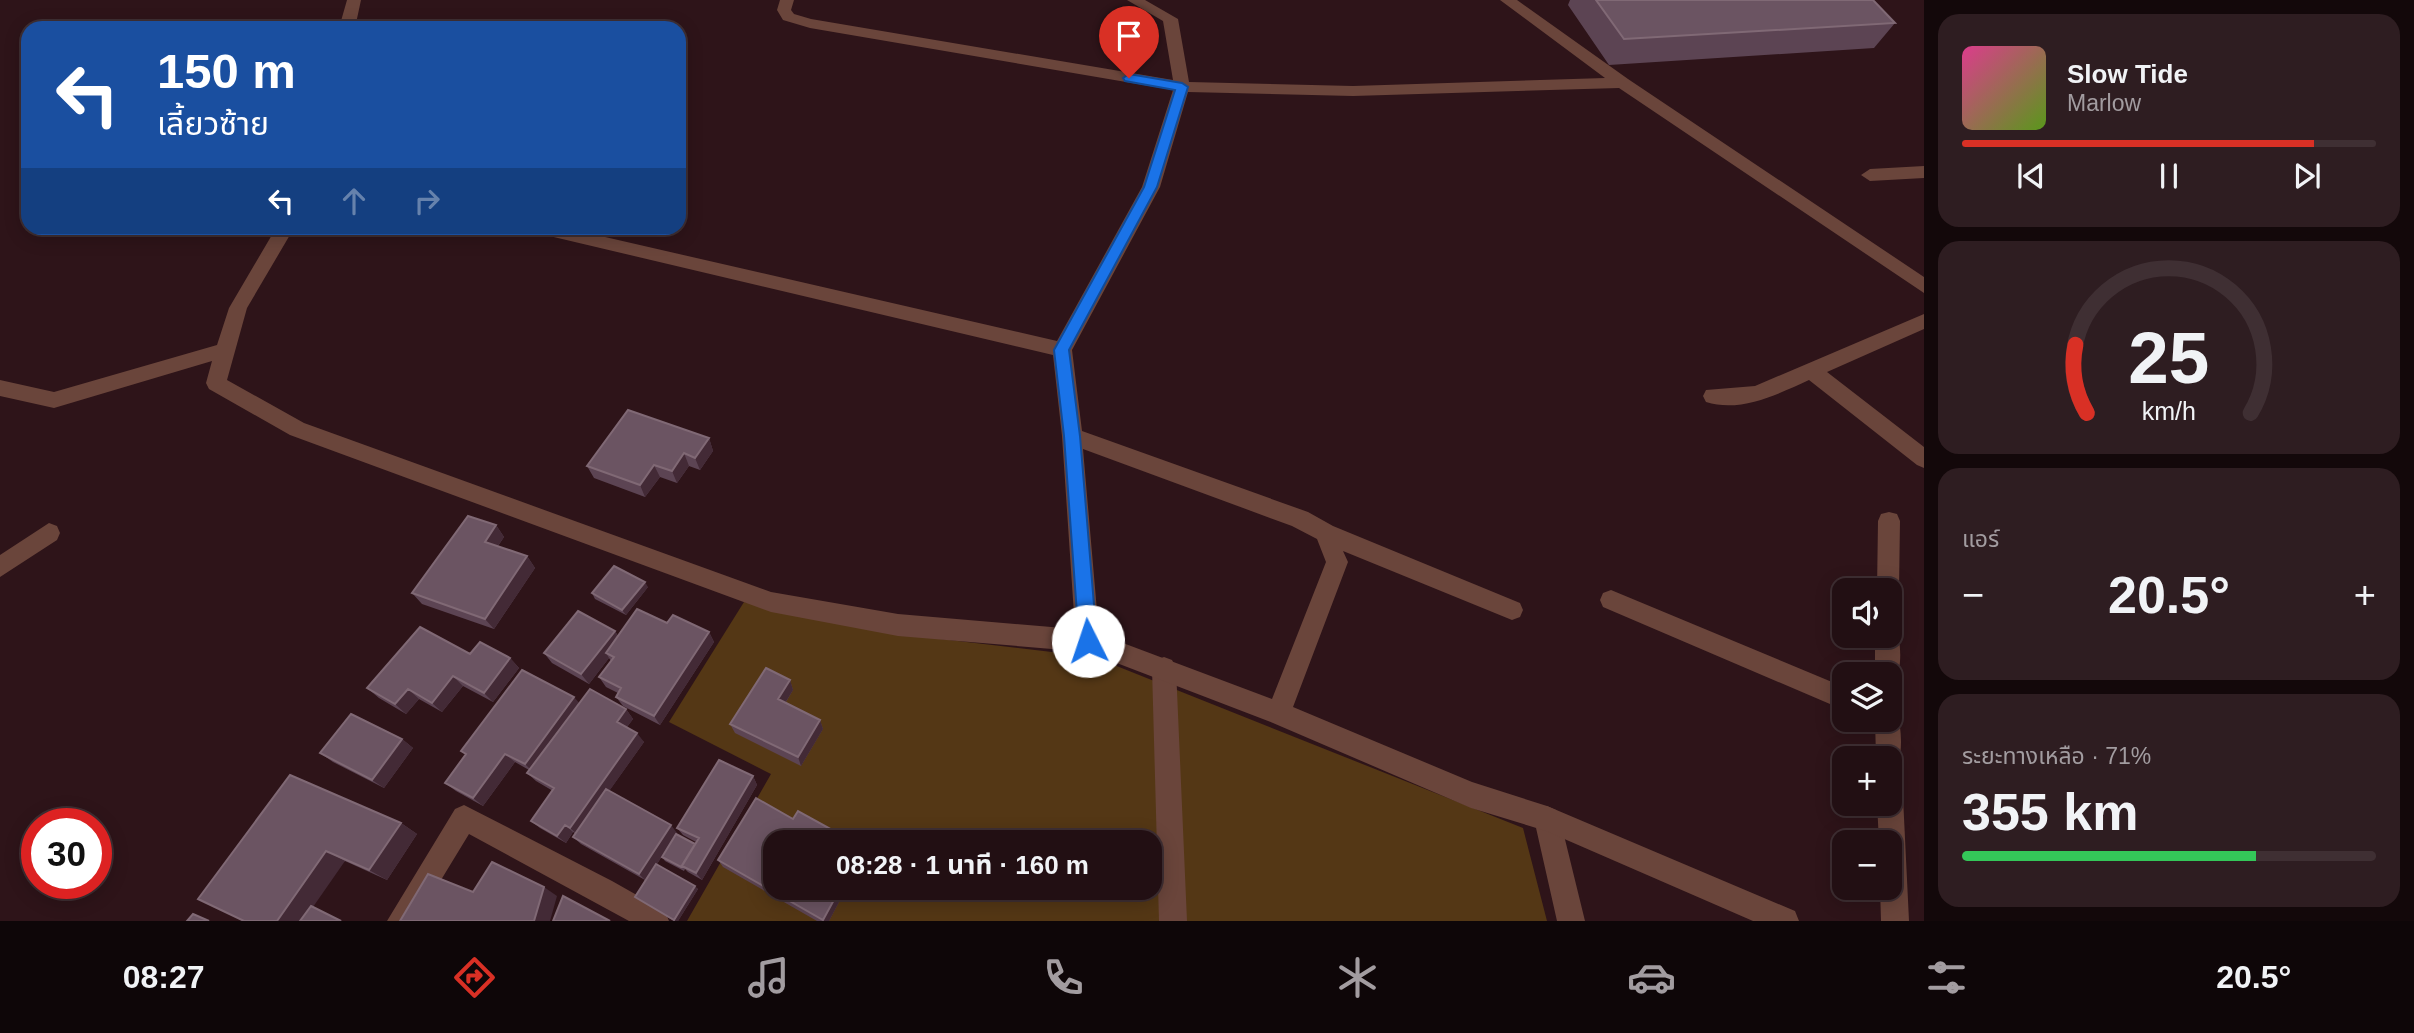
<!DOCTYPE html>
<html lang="th">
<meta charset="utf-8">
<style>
body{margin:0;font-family:Helvetica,"Noto Sans Thai",sans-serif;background:#2e1d21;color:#f1f3f6;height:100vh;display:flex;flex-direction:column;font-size:26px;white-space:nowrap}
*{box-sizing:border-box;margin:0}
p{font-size:23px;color:#a29ca0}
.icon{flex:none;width:38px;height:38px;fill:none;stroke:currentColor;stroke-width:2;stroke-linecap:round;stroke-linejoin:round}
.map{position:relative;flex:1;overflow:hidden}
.drawer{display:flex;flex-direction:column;gap:14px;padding:14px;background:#13080a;width:490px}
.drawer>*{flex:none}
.guide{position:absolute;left:21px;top:21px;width:665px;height:214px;border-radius:21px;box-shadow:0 4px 18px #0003,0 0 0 2px #3f2f33;background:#1a4fa0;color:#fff;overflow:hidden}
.buttons{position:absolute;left:1832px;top:578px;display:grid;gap:14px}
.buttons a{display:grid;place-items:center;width:70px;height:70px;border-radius:14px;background:#220f13;box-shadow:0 4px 18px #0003,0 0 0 2px #3f2f33;font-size:35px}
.speed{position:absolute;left:21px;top:808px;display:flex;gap:14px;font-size:35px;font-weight:700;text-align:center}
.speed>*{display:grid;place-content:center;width:91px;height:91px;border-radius:50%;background:#220f13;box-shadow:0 4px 18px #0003,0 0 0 2px #3f2f33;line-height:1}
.speed .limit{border:10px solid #d22;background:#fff;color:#111}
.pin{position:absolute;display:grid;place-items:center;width:60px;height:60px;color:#fff;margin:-72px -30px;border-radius:50% 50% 50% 0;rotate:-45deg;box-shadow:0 0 7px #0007}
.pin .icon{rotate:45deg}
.me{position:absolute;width:77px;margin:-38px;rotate:356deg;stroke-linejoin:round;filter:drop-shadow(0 0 5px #0008)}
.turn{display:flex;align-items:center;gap:24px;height:147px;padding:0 21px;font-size:32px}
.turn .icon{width:91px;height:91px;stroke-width:2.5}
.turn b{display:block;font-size:49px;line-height:60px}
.lanes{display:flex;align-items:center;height:66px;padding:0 21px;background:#0003;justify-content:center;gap:35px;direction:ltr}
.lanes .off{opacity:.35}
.big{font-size:52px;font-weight:700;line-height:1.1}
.drawer .card{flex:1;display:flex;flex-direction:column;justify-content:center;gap:10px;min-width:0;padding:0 24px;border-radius:21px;background:#2e1d21}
.drawer .dial{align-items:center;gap:0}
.dial svg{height:182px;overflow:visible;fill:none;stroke:#3f2f33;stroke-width:7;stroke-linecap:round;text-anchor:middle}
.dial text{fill:#f1f3f6;stroke:none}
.song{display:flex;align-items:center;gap:21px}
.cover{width:84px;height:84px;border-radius:10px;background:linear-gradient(135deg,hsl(330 70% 55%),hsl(90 70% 35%))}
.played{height:7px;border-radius:4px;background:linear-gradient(90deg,#d93025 85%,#3f2f33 85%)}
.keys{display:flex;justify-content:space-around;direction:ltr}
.heat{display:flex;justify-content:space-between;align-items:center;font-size:38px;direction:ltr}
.charge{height:10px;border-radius:5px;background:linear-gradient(90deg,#34c759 71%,#3f2f33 0)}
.trip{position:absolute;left:763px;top:830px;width:399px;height:70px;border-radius:21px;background:#220f13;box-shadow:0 4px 18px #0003,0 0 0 2px #3f2f33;font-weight:700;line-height:70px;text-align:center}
.dock{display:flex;height:112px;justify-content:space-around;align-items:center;background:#0e0608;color:#a29ca0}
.dock .icon{width:49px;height:49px}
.dock .selected{color:#d93025}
.dock b{font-size:32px;color:#f1f3f6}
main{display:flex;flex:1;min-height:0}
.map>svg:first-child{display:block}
.green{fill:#543715;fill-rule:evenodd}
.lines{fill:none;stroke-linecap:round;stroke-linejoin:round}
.lane{fill:#6a453b;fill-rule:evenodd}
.street{fill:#6a453b;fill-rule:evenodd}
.wall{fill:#5c4453}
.shaded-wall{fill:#432a36}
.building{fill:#6b5462;stroke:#806975;stroke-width:2}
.route{fill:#1a73e8;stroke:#114b97;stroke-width:2}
</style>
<main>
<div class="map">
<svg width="1924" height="921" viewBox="0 0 1924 921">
<rect width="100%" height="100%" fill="#2e1419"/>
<path class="green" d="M 744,602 L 889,633 L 1094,657 L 1523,828 L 1547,921 L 687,921 L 771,774 L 669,722 ZM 775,842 L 1150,842 L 1150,887 L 775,887 Z"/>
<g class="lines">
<path class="lane" d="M 1924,166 L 1924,178 L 1870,181 L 1861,175 L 1870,169 Z
M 1611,590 L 1844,687 L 1844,710 L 1603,607 L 1600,600 L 1603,593 Z
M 1164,657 L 1172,660 L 1176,668 L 1187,921 L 1159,921 L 1152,668 L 1156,660 Z
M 464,805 L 612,881 L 665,911 L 669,921 L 629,921 L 469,834 L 416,921 L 387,921 L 455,809 Z
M 1547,806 L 1556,810 L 1560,819 L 1585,921 L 1557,921 L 1534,819 L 1538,810 Z"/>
<path class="street" d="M 347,0 L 361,0 L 355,28 L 339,28 Z
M 780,0 L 794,0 L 791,10 L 794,14 L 811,19 L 1173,80 L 1163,21 L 1127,0 L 1145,0 L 1178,19 L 1189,82 L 1353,86 L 1605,78 L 1500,0 L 1517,0 L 1628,79 L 1924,277 L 1924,293 L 1619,88 L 1353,96 L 1188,92 L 1160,187 L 1072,350 L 1082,431 L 1308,512 L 1333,526 L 1520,603 L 1523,610 L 1520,617 L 1512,620 L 1343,551 L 1348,562 L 1293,707 L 1472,782 L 1547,806 L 1795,911 L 1799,921 L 1753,921 L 1546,831 L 1471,808 L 1273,723 L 1088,652 L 898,636 L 771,612 L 290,435 L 209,389 L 206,383 L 212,361 L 54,408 L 0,396 L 0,380 L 54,392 L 217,345 L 229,308 L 276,228 L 294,228 L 247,308 L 227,380 L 304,423 L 771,592 L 898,614 L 1075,629 L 1062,436 L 1053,355 L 541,234 L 535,232 L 532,228 L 566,228 L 1057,341 L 1142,187 L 1173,90 L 810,28 L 783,20 L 777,10 ZM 1083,449 L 1292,526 L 1317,539 L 1326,562 L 1272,699 L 1099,634 Z
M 1924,314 L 1924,329 L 1827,372 L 1924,447 L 1924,468 L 1917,465 L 1809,380 C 1778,394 1741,413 1706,402 L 1703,396 L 1706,390 L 1755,386 Z
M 1889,512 L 1897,514 L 1900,521 L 1899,590 L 1896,597 L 1890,599 L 1890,590 L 1877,590 L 1878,521 L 1881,514 Z
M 49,523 L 57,526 L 60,533 L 57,540 L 0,577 L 0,555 Z
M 1890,625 L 1895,627 C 1902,642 1902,668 1895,682 L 1890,684 L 1890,674 L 1875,674 L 1875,635 L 1890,635 Z
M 1890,708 L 1896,711 C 1902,726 1903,752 1897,767 L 1890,769 L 1890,758 L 1876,758 L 1875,719 L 1890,719 Z
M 1890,784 L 1899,788 L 1903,797 L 1909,921 L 1881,921 L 1880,887 L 1890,887 L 1890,842 L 1879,842 L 1877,803 L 1890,803 Z"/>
</g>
<path class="wall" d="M 1570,0 L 1873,0 L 1895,23 L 1874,48 L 1609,65 L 1568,5 Z
M 709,438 L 713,451 L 700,470 L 689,466 L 677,483 L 660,477 L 645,497 L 594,478 L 587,466 Z
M 496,525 L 504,537 L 498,546 L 527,556 L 535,568 L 494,629 L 422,604 L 412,593 Z
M 648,587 L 626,615 L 595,599 L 592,593 Z
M 667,623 L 709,632 L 714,642 L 660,725 L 623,706 L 616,697 L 618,693 L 606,687 L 599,677 L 611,661 L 609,658 L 589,684 L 552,663 L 544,653 L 615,631 L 618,636 Z
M 470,654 L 510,658 L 519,668 L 493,702 L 463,686 L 442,712 L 419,699 L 406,714 L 379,698 L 367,688 Z
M 790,680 L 793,690 L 786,702 L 820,720 L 823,729 L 801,766 L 735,733 L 730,724 Z
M 579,703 L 626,709 L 633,719 L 627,727 L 644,742 L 609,791 L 677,833 L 676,834 L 695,844 L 696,842 L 683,835 L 677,828 L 753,776 L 757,785 L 702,880 L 688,872 L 685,869 L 684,871 L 665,861 L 662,857 L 669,845 L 657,864 L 698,889 L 678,921 L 674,921 L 635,897 L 645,880 L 581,844 L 573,837 L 575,833 L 573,832 L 566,843 L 540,828 L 531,821 L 553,791 L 536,781 L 527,773 L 529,770 L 515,762 L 483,806 L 456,791 L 445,783 L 466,755 L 461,751 Z
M 402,739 L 413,748 L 384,788 L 333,762 L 320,753 Z
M 290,775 L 401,823 L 417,834 L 387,880 L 345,861 L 244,921 Z
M 718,860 L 775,887 L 847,887 L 829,921 L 817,921 L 723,867 Z"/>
<path class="shaded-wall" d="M 709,438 L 713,451 L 700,470 L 695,458 Z
M 684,453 L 689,466 L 677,483 L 672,471 Z
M 654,465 L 660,477 L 645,497 L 640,485 Z
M 496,525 L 504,537 L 493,553 L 485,542 Z
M 527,556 L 535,568 L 494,629 L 485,619 Z
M 645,582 L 648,587 L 626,615 L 622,610 Z
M 615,631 L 621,642 L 606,653 L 609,658 L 589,684 L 581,674 Z
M 709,632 L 714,642 L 660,725 L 654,716 Z
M 510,658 L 519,668 L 493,702 L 484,693 Z
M 453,676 L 463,686 L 442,712 L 432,703 Z
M 790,680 L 793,690 L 782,708 L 778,699 Z
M 408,689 L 419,699 L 406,714 L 395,704 Z
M 574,697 L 582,706 L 534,773 L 525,764 Z
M 626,709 L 633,719 L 624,731 L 617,722 Z
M 820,720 L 823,729 L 801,766 L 798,757 Z
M 637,733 L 644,742 L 578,835 L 570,828 Z
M 402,739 L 413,748 L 384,788 L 372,780 Z
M 505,754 L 515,762 L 483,806 L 473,798 Z
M 753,776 L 757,785 L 702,880 L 696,873 Z
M 401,823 L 417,834 L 387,880 L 369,870 Z
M 565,825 L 573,832 L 566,843 L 557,836 Z
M 671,825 L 677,833 L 646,881 L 639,874 Z
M 326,851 L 345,861 L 313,907 L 342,921 L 277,921 Z
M 695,886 L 698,889 L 678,921 L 675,921 L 674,920 Z
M 544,887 L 557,896 L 550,921 L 534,921 Z
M 841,887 L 847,887 L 829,921 L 823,921 Z"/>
<path class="building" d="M 1596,0 L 1873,0 L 1895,23 L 1624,39 Z
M 628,410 L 709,438 L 695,458 L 684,453 L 672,471 L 654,465 L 640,485 L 587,466 Z
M 468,516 L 496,525 L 485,542 L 527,556 L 485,619 L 412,593 Z
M 614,566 L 645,582 L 622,610 L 592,593 Z
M 637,609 L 667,623 L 673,615 L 709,632 L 654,716 L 616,697 L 621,688 L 599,677 L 614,657 L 606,653 Z
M 578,611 L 615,631 L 581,674 L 544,653 Z
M 420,627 L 470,654 L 480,642 L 510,658 L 484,693 L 453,676 L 432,703 L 408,689 L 395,704 L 367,688 Z
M 766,668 L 790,680 L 778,699 L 820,720 L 798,757 L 730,724 Z
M 522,670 L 574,697 L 525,764 L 505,754 L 473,798 L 445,783 L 466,754 L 461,751 Z
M 590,689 L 626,709 L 617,722 L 637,733 L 570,828 L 565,825 L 557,836 L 531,821 L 554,788 L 527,773 Z
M 351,714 L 402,739 L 372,780 L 320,753 Z
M 719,760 L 753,776 L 696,873 L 682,866 L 699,838 L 677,828 Z
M 290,775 L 401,823 L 369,870 L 326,851 L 277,921 L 244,921 L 198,899 Z
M 606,789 L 671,825 L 639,874 L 573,837 Z
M 756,798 L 793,819 L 798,811 L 845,837 L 843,842 L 775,842 L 775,887 L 841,887 L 823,920 L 718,860 Z
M 676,834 L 695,844 L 681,867 L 662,857 Z
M 492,862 L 544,887 L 534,921 L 400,921 L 428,874 L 473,892 Z
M 656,864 L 695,886 L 674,920 L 635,897 Z
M 563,896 L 610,921 L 553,921 Z
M 311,906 L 341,921 L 300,921 Z
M 193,914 L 209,921 L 187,921 Z"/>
<path class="route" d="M 1129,74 L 1182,83 L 1188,87 L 1157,187 L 1069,350 L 1080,436 L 1097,641 L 1094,647 L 1088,649 L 1082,647 L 1079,641 L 1064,436 L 1054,350 L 1144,187 L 1175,90 L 1125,81 L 1123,78 Z"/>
</svg>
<div class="buttons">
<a><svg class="icon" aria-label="sound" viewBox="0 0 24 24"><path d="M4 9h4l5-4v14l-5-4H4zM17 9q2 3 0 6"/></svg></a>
<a><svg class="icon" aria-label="layers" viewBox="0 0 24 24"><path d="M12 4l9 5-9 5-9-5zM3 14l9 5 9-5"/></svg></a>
<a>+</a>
<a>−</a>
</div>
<div class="speed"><div class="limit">30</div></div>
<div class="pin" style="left:1129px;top:78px;background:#d93025"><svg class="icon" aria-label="arrive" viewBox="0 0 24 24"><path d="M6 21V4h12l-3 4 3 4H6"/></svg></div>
<svg class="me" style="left:1088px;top:641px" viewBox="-20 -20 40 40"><circle r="19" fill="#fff"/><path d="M0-13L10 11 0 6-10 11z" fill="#1a73e8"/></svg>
<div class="trip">08:28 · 1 นาที · 160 m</div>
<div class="guide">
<div class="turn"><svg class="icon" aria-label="left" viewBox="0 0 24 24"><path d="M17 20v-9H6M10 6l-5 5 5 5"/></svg><div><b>150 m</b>เลี้ยวซ้าย</div></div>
<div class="lanes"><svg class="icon" aria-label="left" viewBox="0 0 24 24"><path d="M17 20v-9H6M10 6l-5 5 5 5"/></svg><svg class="icon off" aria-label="ahead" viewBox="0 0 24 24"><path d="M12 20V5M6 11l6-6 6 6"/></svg><svg class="icon off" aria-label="right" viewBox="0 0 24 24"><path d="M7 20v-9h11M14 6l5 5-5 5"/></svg></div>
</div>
</div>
<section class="drawer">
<div class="card">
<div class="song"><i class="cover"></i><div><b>Slow Tide</b><p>Marlow</p></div></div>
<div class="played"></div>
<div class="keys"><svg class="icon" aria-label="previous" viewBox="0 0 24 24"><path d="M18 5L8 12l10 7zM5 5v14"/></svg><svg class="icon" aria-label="pause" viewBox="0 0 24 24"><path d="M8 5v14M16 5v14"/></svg><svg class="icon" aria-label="next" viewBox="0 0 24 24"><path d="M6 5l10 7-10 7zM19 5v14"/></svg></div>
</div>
<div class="card dial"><svg viewBox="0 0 100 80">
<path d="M14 69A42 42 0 1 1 86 69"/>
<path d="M14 69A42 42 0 0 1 9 39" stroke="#d93025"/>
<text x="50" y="56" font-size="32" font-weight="700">25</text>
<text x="50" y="72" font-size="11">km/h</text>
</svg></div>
<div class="card"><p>แอร์</p>
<div class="heat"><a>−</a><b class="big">20.5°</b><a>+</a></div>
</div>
<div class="card"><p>ระยะทางเหลือ · 71%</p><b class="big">355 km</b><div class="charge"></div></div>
</section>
</main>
<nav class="dock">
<b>08:27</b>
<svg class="icon selected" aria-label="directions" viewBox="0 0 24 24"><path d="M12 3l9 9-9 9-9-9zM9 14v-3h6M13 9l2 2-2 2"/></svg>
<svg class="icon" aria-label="music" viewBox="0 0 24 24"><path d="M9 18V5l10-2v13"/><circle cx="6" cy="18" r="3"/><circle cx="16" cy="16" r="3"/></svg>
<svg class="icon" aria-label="phone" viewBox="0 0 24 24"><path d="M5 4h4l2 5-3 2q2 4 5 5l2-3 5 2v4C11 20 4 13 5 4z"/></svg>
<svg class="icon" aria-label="climate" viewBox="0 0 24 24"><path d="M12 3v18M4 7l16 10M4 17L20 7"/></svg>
<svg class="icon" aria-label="car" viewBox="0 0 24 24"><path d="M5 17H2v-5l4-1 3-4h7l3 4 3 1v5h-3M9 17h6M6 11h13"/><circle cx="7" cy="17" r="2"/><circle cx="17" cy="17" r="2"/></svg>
<svg class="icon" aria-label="filters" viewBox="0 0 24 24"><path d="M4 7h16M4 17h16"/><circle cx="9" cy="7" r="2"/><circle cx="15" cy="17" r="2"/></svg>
<b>20.5°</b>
</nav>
